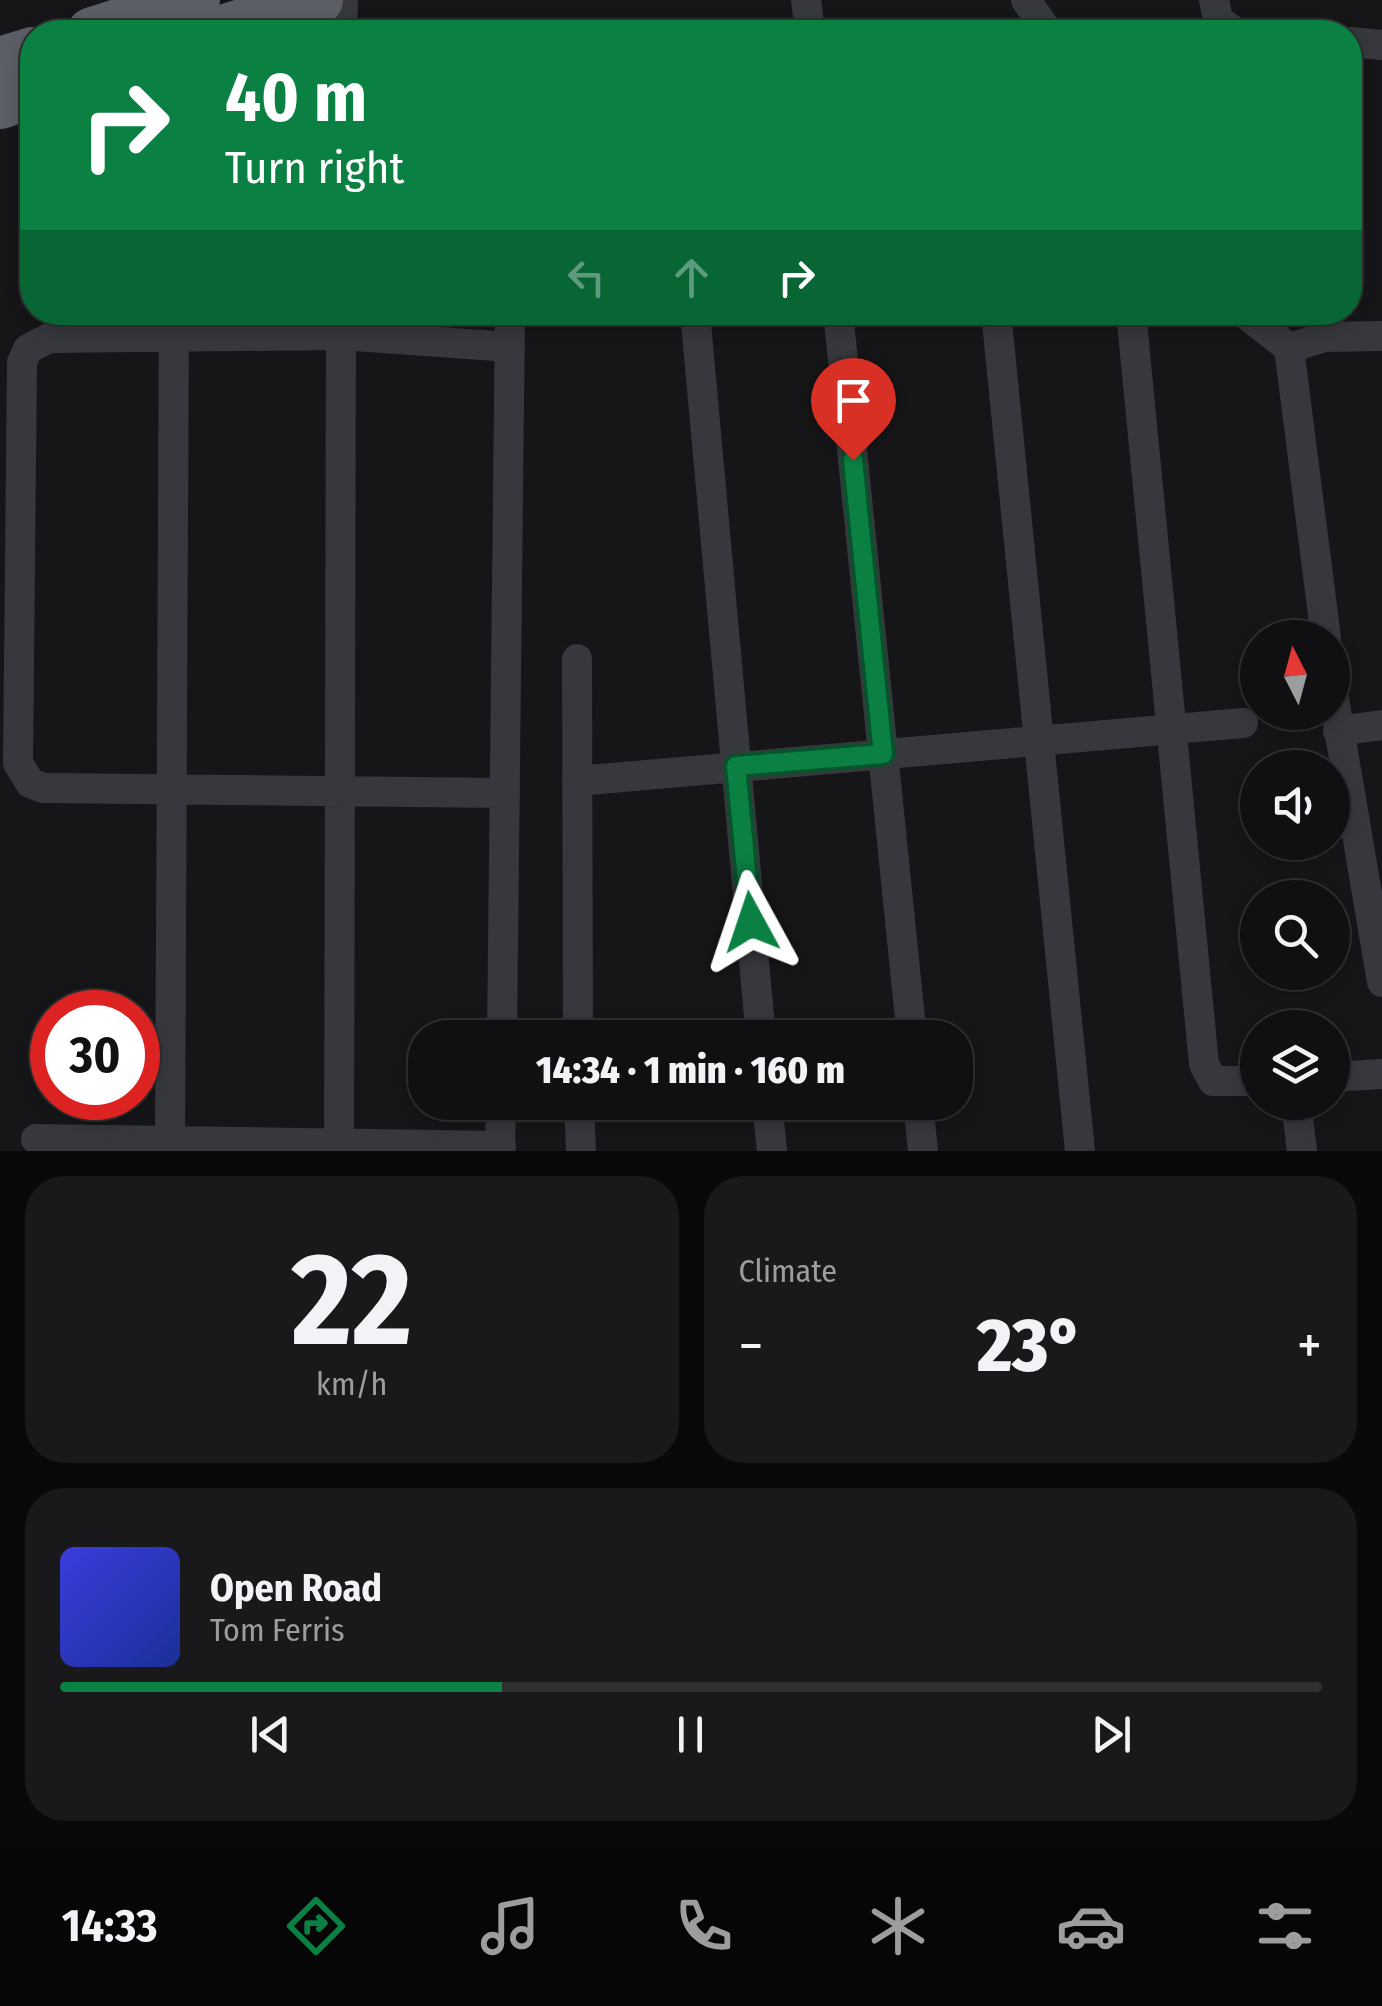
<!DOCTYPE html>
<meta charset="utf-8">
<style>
body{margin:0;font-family:"Fira Sans Condensed",sans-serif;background:#19191b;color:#f1f3f6;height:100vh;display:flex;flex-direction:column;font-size:38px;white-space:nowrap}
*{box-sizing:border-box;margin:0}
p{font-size:32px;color:#9c9d9f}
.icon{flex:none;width:55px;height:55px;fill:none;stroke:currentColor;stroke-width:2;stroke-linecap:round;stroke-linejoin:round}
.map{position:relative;height:1151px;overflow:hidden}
.side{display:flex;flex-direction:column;gap:25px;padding:25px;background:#09090a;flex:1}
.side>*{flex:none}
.banner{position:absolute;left:20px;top:20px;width:1342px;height:305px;border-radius:40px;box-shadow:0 5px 15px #0003,0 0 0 2px #303032;background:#0b8043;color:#fff;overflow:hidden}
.needle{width:65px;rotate:354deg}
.tools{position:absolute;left:1240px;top:620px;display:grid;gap:20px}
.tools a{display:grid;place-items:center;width:110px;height:110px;border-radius:50%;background:#101012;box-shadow:0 5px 15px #0003,0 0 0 2px #303032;font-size:50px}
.speed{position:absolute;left:30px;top:990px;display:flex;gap:20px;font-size:50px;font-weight:700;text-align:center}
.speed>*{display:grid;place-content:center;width:130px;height:130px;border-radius:50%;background:#101012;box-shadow:0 5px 15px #0003,0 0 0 2px #303032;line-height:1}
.speed .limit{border:15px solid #d22;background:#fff;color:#111}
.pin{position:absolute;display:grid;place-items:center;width:85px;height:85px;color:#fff;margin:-102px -42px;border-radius:50% 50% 50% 0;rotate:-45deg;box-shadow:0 0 10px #0007}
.pin .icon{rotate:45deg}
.me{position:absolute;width:110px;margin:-55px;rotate:355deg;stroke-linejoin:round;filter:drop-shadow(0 0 8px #0008)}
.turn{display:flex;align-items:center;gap:35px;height:210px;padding:0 40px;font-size:45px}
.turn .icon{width:130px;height:130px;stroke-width:2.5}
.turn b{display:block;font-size:70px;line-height:85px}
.lanes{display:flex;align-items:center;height:95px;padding:0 40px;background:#0003;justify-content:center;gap:50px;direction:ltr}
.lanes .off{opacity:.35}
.big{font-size:75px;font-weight:800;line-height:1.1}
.side .tile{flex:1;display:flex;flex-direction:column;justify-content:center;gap:15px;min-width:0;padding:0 35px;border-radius:40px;background:#19191b}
.side .dial{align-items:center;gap:0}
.dial b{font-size:130px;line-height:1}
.song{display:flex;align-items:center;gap:30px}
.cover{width:120px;height:120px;border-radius:15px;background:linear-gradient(135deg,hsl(240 70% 55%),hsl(230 70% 35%))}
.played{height:10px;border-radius:5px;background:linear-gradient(90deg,#0b8043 35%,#303032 35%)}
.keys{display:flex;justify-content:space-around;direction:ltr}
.heat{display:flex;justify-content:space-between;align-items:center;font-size:55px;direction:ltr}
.side .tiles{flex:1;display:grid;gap:25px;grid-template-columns:1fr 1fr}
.tile:last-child{grid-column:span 2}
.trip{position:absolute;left:408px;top:1020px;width:565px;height:100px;border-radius:40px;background:#101012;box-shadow:0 5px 15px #0003,0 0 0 2px #303032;font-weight:800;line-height:100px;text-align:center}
.tabs{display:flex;height:160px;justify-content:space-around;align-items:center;background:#060607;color:#9c9d9f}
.tabs .icon{width:70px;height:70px}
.tabs .current{color:#0b8043}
.tabs b{font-size:45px;color:#f1f3f6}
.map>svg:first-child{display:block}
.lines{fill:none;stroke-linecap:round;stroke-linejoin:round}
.minor{stroke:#37383d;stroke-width:30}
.trunk{stroke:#5b5e65;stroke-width:50}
.route-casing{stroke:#07532c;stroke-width:25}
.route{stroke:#0b8043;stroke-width:18}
</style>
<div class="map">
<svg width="1382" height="1151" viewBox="0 0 1382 1151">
<rect width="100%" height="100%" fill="#161618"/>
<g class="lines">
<path class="minor" d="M 806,0 L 810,32
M 1026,0 L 1048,32
M 1214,0 L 1218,20 L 1235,32
M 342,32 L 343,0
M 1350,42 L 1382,45
M 695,312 L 761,1038
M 838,312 L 912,1038
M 996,312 L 1080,1151
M 1131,312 L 1204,1064 L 1213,1081 L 1258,1081
M 1243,312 L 1289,348 L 1326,638
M 1289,348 L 1325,337 L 1382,336
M 577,659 L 578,1038
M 1332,687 L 1382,982
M 1338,731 L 1382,725
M 577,781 L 1243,723
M 505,793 L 44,788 L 30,783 L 18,763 L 22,362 L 28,349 L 49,338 L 341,335 L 510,347
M 502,1038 L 510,312
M 1332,1077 L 1382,1074
M 579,1102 L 581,1151
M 767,1102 L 772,1151
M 918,1102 L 923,1151
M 1296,1102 L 1302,1151
M 36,1139 L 501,1146
M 170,1142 L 174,312
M 339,1151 L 341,312
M 500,1151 L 501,1102"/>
<path class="trunk" d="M 92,32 L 195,0
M 216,32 L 318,0
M 0,62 L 32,52
M 0,104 L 32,93"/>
</g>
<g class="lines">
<g class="route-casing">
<path id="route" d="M 751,922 L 736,766 L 883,754 L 853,460"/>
</g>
<use href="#route" class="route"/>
</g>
</svg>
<div class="tools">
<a><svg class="needle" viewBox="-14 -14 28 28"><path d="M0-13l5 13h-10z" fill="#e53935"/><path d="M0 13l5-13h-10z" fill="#9c9d9f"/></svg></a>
<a><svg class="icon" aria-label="sound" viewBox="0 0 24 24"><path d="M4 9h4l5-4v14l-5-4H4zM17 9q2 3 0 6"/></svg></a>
<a><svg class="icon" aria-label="search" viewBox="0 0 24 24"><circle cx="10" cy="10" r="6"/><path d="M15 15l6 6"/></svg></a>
<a><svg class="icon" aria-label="layers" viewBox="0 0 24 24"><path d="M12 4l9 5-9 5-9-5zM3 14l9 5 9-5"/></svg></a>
</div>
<div class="speed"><div class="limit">30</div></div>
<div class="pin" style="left:853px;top:460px;background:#d93025"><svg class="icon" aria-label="arrive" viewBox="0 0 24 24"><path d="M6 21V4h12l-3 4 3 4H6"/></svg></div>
<svg class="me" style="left:751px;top:922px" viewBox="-20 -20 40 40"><path d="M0-17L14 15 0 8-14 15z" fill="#0b8043" stroke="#fff" stroke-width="4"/></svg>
<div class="trip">14:34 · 1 min · 160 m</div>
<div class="banner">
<div class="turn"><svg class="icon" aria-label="right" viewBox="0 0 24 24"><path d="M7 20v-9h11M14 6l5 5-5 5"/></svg><div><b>40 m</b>Turn right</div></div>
<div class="lanes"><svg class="icon off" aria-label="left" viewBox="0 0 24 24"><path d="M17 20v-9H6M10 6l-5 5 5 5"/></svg><svg class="icon off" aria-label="ahead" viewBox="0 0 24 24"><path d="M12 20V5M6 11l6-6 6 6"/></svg><svg class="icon" aria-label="right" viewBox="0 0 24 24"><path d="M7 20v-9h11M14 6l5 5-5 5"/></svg></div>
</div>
</div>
<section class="side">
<div class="tiles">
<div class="tile dial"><b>22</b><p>km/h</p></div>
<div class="tile"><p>Climate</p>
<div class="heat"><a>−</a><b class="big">23°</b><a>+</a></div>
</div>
<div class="tile">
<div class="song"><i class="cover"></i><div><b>Open Road</b><p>Tom Ferris</p></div></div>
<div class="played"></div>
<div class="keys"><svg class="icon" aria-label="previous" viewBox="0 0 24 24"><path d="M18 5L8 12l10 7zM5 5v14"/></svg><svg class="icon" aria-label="pause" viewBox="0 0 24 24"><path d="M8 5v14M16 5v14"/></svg><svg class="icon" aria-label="next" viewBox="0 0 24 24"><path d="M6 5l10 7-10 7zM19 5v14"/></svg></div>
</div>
</div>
</section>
<nav class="tabs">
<b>14:33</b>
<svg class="icon current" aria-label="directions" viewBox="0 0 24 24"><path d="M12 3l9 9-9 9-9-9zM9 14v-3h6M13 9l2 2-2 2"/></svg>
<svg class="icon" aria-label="music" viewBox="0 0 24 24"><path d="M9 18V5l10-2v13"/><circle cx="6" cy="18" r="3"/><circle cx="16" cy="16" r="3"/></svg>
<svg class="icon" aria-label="phone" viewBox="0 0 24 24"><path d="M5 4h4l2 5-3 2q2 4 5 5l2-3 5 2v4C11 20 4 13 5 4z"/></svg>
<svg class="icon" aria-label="climate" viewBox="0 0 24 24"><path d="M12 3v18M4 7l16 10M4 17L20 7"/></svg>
<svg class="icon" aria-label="car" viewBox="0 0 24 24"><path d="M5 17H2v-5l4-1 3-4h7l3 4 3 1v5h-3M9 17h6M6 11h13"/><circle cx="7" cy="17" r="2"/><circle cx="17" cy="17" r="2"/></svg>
<svg class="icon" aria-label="filters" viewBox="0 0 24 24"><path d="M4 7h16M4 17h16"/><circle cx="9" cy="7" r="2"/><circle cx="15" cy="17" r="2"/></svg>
</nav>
